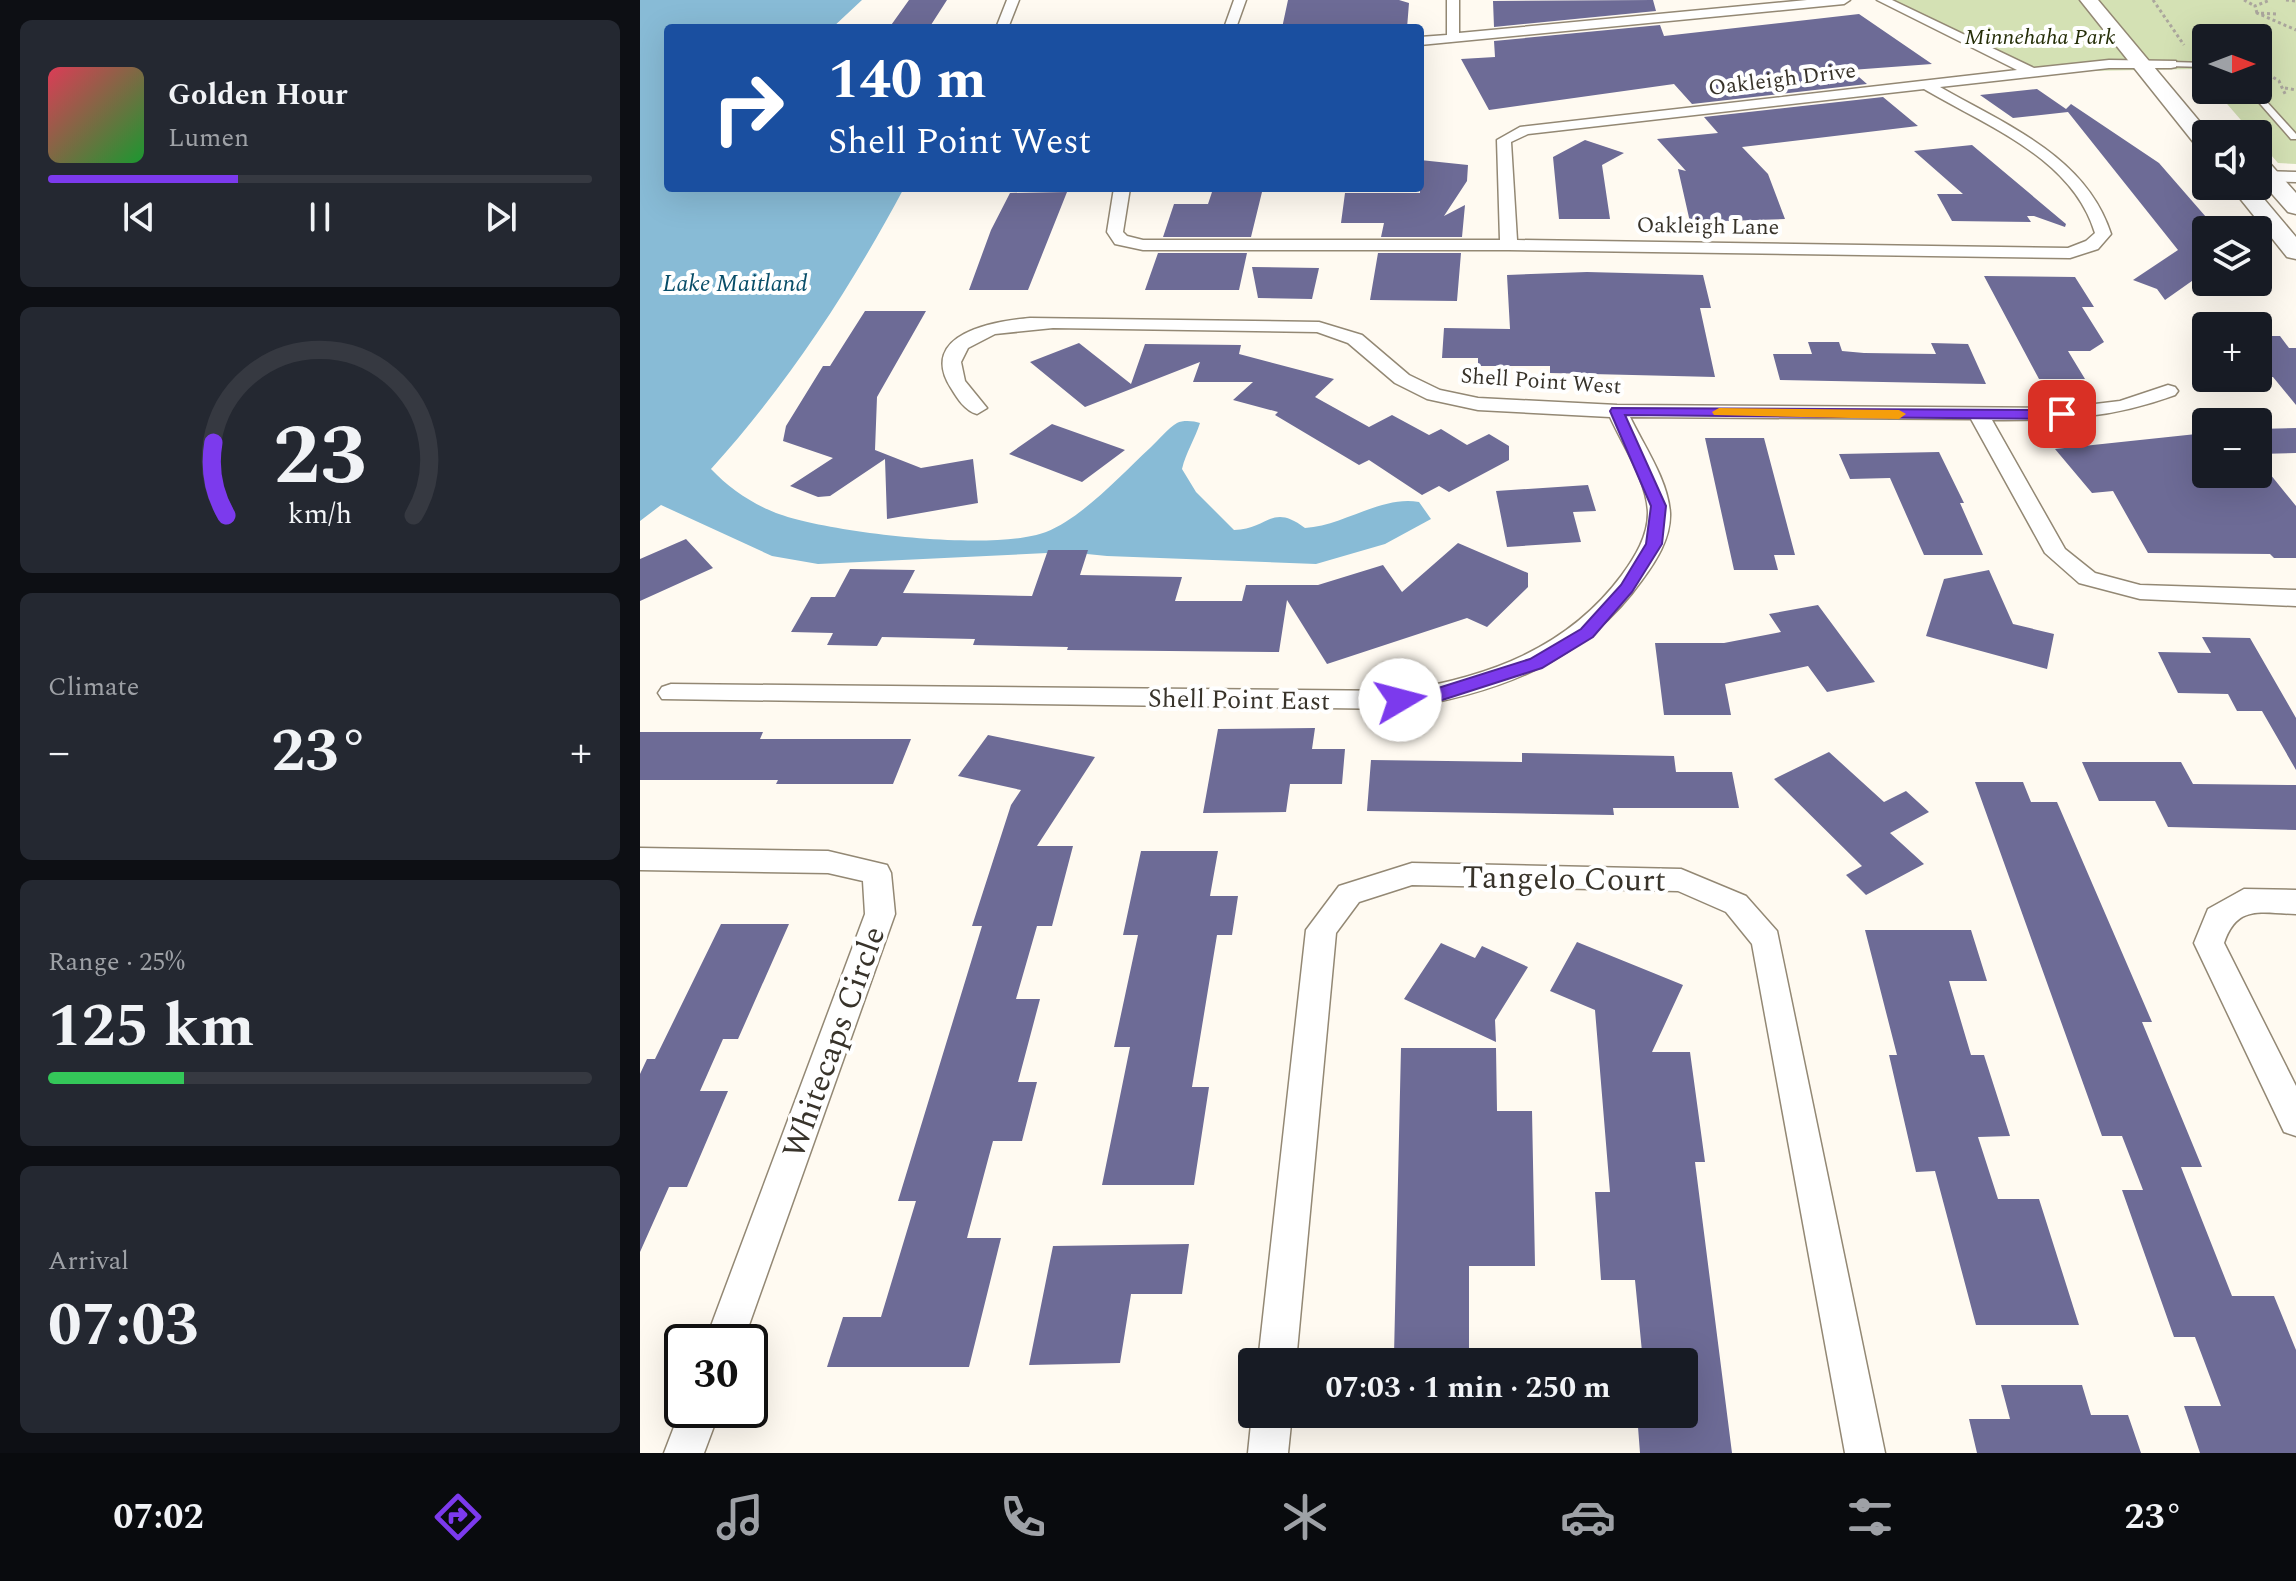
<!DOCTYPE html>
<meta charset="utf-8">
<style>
body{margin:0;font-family:Spectral,serif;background:#242831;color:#f1f3f6;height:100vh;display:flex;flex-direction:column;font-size:30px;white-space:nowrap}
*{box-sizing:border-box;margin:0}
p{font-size:26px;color:#9ea1a6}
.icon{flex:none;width:44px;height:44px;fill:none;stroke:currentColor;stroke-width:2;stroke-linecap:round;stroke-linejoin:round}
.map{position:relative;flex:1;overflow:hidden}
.details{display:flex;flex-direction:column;gap:20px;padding:20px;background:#0d0f14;width:640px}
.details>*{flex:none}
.top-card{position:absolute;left:24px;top:24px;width:760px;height:168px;border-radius:8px;box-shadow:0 8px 32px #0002;background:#1a4fa0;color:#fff;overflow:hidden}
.needle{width:52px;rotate:90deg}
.fabs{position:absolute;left:1552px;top:24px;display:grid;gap:16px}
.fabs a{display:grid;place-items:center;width:80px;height:80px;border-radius:8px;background:#171b24;box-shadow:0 8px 32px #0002;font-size:40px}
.speed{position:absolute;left:24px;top:1324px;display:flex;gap:16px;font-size:40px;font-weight:700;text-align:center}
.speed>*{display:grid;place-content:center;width:104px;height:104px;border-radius:50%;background:#171b24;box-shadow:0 8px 32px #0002;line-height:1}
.speed .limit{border:4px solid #111;border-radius:12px;background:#fff;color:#111}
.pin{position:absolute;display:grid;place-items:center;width:68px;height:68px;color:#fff;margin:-34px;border-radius:16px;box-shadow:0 4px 12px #0006}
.me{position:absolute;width:88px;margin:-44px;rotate:82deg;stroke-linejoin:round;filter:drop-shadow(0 0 6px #0008)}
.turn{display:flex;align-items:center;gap:28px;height:168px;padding:0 32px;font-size:36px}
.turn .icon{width:104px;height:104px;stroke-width:2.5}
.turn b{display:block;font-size:56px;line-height:68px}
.big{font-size:60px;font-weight:700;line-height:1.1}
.details .card{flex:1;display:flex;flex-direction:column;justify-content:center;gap:12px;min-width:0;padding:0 28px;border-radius:12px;background:#242831}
.details .dial{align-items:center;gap:0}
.dial svg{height:208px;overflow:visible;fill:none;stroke:#363941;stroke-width:7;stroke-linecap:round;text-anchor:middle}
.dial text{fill:#f1f3f6;stroke:none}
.song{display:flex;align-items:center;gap:24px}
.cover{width:96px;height:96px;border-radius:12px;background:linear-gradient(135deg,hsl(350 70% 55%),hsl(130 70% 35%))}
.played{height:8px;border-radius:4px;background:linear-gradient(90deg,#7c3aed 35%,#363941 35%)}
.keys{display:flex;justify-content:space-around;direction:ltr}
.heat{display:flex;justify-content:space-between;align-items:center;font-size:44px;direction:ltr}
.charge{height:12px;border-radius:6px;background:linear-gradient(90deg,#34c759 25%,#363941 0)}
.trip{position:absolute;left:598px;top:1348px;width:460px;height:80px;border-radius:8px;background:#171b24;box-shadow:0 8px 32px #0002;font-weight:700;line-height:80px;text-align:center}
.tab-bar{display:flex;height:128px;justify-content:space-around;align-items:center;background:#090b0e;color:#9ea1a6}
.tab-bar .icon{width:56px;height:56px}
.tab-bar .active{color:#7c3aed}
.tab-bar b{font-size:36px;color:#f1f3f6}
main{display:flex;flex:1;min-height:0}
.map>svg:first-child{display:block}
.green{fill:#d4e1b4}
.water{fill:#88bbd6}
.building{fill:#6d6b96}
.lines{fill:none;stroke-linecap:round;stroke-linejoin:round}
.service-casing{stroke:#938874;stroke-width:3}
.minor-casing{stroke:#938874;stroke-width:3}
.secondary-casing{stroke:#938874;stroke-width:3}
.path{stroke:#aba69d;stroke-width:3;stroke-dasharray:3 3;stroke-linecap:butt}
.service{fill:#fff;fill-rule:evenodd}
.minor{fill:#fff;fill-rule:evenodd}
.secondary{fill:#fff;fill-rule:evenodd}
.route{fill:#7c3aed;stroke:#51269a;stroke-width:2}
.slow{fill:#f59e0b}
.labels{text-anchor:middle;stroke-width:8;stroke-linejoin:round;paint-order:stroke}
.far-park-label{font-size:22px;font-style:italic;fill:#252e08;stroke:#fff}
.far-street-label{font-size:22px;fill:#38332a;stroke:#fff}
.far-water-label{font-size:24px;font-style:italic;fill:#084d68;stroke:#fff}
.street-label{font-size:26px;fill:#38332a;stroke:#fff}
.near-street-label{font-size:32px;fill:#38332a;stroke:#fff}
</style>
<main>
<section class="details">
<div class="card">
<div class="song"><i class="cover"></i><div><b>Golden Hour</b><p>Lumen</p></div></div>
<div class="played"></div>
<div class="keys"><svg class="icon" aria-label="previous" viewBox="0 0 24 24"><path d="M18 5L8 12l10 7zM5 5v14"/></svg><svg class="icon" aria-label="pause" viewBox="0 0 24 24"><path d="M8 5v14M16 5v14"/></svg><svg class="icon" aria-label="next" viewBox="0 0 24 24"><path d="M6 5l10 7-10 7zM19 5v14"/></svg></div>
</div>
<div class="card dial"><svg viewBox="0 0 100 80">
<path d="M14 69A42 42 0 1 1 86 69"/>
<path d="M14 69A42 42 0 0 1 9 41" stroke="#7c3aed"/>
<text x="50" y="56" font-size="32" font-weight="700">23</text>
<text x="50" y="72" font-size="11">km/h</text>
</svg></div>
<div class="card"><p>Climate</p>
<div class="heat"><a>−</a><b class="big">23°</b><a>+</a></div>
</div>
<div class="card"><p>Range · 25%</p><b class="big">125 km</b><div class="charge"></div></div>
<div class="card"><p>Arrival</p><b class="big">07:03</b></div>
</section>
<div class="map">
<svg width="1656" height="1453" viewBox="0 0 1656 1453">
<rect width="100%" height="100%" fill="#fffaf1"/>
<path class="green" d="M 1243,0 L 1656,0 L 1656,164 L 1638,163 L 1618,140 L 1618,134 L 1613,134 L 1575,90 L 1618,90 L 1618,38 L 1566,38 L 1566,79 L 1557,69 L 1391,72 Z"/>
<path class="water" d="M 0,0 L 222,0 L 192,28 L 28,28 L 28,188 L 264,188 C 210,289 148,384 71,469 C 89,488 111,503 136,513 C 189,533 354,552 406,532 C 442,518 482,474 510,448 C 518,441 528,428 537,423 C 543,420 554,421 560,423 C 555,439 546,452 542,469 L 556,492 L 594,530 C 628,530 631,502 665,528 C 703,526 742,495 779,502 L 791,519 L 745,544 L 676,564 L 467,556 L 447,554 L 447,550 L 409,550 L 407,553 L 178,564 L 132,556 L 21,505 L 0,521 Z"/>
<path class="building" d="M 269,0 L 307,0 L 289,28 L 249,28 Z
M 648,0 L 759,0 L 769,3 L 767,28 L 642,28 Z
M 1013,0 L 1016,11 L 854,27 L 853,1 Z
M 1219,14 L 1292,64 L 1211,70 L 1227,84 L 1052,104 L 1034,84 L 849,110 L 821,59 L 855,57 L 854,41 L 1020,25 L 1024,36 Z
M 1397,89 L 1426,109 L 1431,104 L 1519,163 L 1566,217 L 1566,285 L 1559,276 L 1525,300 L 1517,289 L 1493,280 L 1538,250 L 1428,112 L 1373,118 L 1340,95 Z
M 1243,97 L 1278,126 L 1102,147 L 1128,174 L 1145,219 L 1050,222 L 1038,169 L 1046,171 L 1017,139 L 1078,133 L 1064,117 Z
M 945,140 L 984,153 L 962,165 L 970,219 L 919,219 L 913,157 Z
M 1332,145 L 1426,224 L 1425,227 L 1394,216 L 1387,216 L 1391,222 L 1312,221 L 1297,194 L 1323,194 L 1274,151 Z
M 780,160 L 828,165 L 827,181 L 804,216 L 825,205 L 822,237 L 741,237 L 744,223 L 701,223 L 705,193 L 780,193 Z
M 427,192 L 388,290 L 329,290 L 351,230 L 370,193 Z
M 572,192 L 622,192 L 611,237 L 523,237 L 534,204 L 568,204 Z
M 518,253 L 607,253 L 599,290 L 505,290 Z
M 738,253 L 821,253 L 817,301 L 730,300 Z
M 612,267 L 679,268 L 672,299 L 618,298 Z
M 947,272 L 1063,275 L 1071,308 L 1060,308 L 1075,377 L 910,373 L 910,366 L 838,366 L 838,358 L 802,358 L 804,328 L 870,329 L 867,275 Z
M 1344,276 L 1435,277 L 1454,307 L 1442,307 L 1464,342 L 1450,351 L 1428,351 L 1445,379 L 1399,379 Z
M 225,311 L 286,311 L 237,397 L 235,450 L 281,468 L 333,459 L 338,503 L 247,519 L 245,459 L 190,496 L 178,497 L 150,486 L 193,458 L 143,441 L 146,426 L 183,366 L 190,366 Z
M 1618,336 L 1640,336 L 1649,348 L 1656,348 L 1656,405 L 1633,377 L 1618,377 Z
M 1168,342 L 1199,342 L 1202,351 L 1224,353 L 1296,354 L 1291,343 L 1328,344 L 1346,384 L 1140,380 L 1133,354 L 1172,354 Z
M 439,343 L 491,384 L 505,344 L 601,345 L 599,354 L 694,379 L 675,397 L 729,427 L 752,415 L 789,435 L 801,429 L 827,445 L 849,434 L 869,446 L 869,460 L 809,492 L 799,486 L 782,495 L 729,460 L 719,465 L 635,415 L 638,412 L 593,400 L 613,382 L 553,382 L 560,362 L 445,407 L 390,362 Z
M 412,424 L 485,450 L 442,482 L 369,454 Z
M 1656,428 L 1656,453 L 1618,454 L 1618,429 Z
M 1566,433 L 1566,474 L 1630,474 L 1656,506 L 1656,558 L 1634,558 L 1630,554 L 1508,553 L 1473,491 L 1452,493 L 1415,449 Z
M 1065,438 L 1124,438 L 1155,555 L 1134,555 L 1138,570 L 1094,570 Z
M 1299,452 L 1324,503 L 1320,503 L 1343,555 L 1284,555 L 1250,478 L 1210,479 L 1199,454 Z
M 948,485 L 956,511 L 933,512 L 941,542 L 867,547 L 856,491 Z
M 46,539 L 73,568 L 0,601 L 0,559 Z
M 818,543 L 888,573 L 888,587 L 847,627 L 827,618 L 687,664 L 647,600 L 639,652 L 427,650 L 428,647 L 333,645 L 335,639 L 242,637 L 237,646 L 187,645 L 193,633 L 151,632 L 171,597 L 195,597 L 210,569 L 275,570 L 263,593 L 392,596 L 408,550 L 448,550 L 440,575 L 542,577 L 535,601 L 602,601 L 606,585 L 678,585 L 743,565 L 762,592 Z
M 1349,570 L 1373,624 L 1414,634 L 1407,669 L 1286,636 L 1304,579 Z
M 1178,605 L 1235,682 L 1187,692 L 1168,666 L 1085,684 L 1091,715 L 1024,715 L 1015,643 L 1084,643 L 1141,632 L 1129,614 Z
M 1562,637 L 1610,638 L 1656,718 L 1656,770 L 1622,711 L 1597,711 L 1588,694 L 1538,693 L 1518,652 L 1571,653 Z
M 675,728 L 672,749 L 705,749 L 702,784 L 650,784 L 646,812 L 563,813 L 578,729 Z
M 0,732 L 123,732 L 120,739 L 271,739 L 253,784 L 136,784 L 138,780 L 0,780 Z
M 348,735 L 455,757 L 397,846 L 433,846 L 412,926 L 397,926 L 376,999 L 400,999 L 378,1082 L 397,1082 L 382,1141 L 353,1141 L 327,1238 L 361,1238 L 329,1367 L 187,1367 L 203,1317 L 241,1317 L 276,1201 L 258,1201 L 342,926 L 332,926 L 371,805 L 381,790 L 318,776 Z
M 1189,752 L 1244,802 L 1266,791 L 1289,812 L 1250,833 L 1284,864 L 1226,895 L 1206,875 L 1222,866 L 1134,779 Z
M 882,753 L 1034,756 L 1036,772 L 1092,772 L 1099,808 L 973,808 L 974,815 L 727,811 L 731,760 L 882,762 Z
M 1442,762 L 1541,762 L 1553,784 L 1656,785 L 1656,830 L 1528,827 L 1515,801 L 1459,801 Z
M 1335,782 L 1383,782 L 1391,802 L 1417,802 L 1512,1022 L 1502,1022 L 1562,1167 L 1541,1167 L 1592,1296 L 1634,1296 L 1656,1350 L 1656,1453 L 1560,1453 L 1544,1406 L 1581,1406 L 1555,1337 L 1534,1337 L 1482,1190 L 1503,1190 L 1482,1136 L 1462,1136 Z
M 501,851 L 578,851 L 570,896 L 598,896 L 592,935 L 577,935 L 552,1087 L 569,1087 L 554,1185 L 462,1185 L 490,1047 L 474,1047 L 498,935 L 483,935 Z
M 81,924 L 149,924 L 98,1039 L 83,1039 L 60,1091 L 88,1091 L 47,1187 L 29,1187 L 0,1252 L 0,1074 L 7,1059 L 15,1059 Z
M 1225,930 L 1331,930 L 1347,981 L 1309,981 L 1331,1055 L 1344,1055 L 1370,1136 L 1338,1137 L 1358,1199 L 1399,1199 L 1439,1325 L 1336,1325 L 1295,1171 L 1276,1172 L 1249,1055 L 1257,1055 Z
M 937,942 L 1043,985 L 1012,1052 L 1050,1052 L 1065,1162 L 1055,1162 L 1092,1453 L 1000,1453 L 997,1414 L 1044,1414 L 1044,1362 L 1003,1362 L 995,1280 L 961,1280 L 955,1192 L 970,1192 L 955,1010 L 910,991 Z
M 801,943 L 835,958 L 842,946 L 888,967 L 855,1020 L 856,1042 L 764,999 Z
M 761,1048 L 856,1048 L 857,1111 L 892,1111 L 895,1266 L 829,1266 L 829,1354 L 754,1355 Z
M 549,1244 L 542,1294 L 491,1294 L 480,1363 L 389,1365 L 413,1246 Z
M 1361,1385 L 1442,1385 L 1451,1415 L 1488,1415 L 1501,1453 L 1337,1453 L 1329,1419 L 1370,1419 Z"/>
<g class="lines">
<g class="service-casing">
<path id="service" d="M 1531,62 L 1566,63 L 1566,67 L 1528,66 Z
M 1608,90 L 1616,90 L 1656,134 L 1656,139 L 1651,139 Z"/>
</g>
<g class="minor-casing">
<path id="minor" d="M 367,0 L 379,0 L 368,28 L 356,28 Z
M 594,0 L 606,0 L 596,28 L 584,28 Z
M 807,0 L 819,0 L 819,33 L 1167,0 L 1210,0 L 1204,4 L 780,45 L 780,37 L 807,35 Z
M 1237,0 L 1252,0 L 1394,68 L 1469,60 L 1536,61 L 1536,67 L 1531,68 L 1469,68 L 1300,87 C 1366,125 1446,156 1471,234 L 1458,249 L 1430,258 L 869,250 L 503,250 L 475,244 L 467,232 L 474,188 L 490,188 L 483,232 L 487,236 L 503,240 L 860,240 L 857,140 L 880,127 L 1377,70 ZM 1284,89 C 1346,126 1432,157 1455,233 L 1446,241 L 1428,248 L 877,240 L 871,142 L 888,134 Z
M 1618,171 L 1656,172 L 1656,182 L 1618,181 Z
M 390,318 L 679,322 L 722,335 L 769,375 L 800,390 L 838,398 L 977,405 L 1422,408 L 1480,401 L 1528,385 L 1535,387 L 1538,391 L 1535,395 C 1469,419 1421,420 1352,420 L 1425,549 L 1455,573 L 1500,585 L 1656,590 L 1656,606 L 1500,599 L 1439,583 L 1405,553 L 1331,419 L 990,417 C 1004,446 1028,480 1030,513 C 1031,538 1016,561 1002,580 C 943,663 857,693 760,709 L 22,699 L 18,693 L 22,687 L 31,684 L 760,691 C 848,677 927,649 982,575 C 995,557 1008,536 1008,513 C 1007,480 983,446 970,417 L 838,410 L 787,399 L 755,383 L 708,343 L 677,332 L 413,328 L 355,334 L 328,348 L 321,362 L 325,381 L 347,408 L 337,414 C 325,411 317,398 311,388 C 277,334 354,321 390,318 Z
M 0,848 L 188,851 L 247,865 L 251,873 L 255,914 L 103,1342 L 65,1342 L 225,914 L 223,881 L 188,873 L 0,870 Z
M 772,863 L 1041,869 L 1106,896 L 1137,931 L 1245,1453 L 1205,1453 L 1112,944 L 1086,912 L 1038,891 L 772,885 L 719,902 L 696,933 L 656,1362 L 618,1362 L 666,930 L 699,886 Z
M 1604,889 L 1656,890 L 1656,914 C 1621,913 1597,904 1584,943 L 1656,1086 L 1656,1136 L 1644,1132 L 1554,943 L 1568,909 Z
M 42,1406 L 42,1410 L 80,1410 L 64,1453 L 24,1453 Z
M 612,1414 L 652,1414 L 648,1453 L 608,1453 Z"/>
</g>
<g class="secondary-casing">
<path id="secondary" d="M 1440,0 L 1458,0 L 1570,134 L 1566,134 L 1566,149 L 1558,148 Z
M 1618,157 L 1626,159 L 1656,193 L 1656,214 L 1648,212 L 1618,178 Z
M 1590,186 L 1613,186 L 1656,237 L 1656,259 L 1647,257 Z"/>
</g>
<path class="path" d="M 1513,0 L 1544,45
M 1604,0 L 1615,6
M 1646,0 L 1656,1
M 1617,13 L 1615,6 L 1630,0
M 1636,14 L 1617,13 L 1656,30
M 1618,68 L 1639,81 L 1646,96
M 1645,88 L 1656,90"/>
<use href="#service" class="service"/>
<use href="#minor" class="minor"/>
<use href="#secondary" class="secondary"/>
</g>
<path class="route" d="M 972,408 L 1422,410 L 1429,414 L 1422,419 L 985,415 L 1026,506 L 1022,544 L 992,592 L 953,637 L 902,668 L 796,702 L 754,705 L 754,696 L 795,689 L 890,659 L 941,629 L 981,585 L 1006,544 L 1011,506 L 970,411 Z"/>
<path class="slow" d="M 1079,408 L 1259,410 L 1266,414 L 1259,419 L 1074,415 L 1072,412 Z"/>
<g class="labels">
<g class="far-park-label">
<text x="1400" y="44">Minnehaha Park</text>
</g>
<g class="far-street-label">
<text transform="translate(1142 78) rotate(-7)" y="8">Oakleigh Drive</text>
<text transform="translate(1068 225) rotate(1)" y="8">Oakleigh Lane</text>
<text transform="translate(901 380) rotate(4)" y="8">Shell Point West</text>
</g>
<g class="far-water-label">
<text x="95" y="291">Lake Maitland</text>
</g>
<g class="street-label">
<text transform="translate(599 699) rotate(1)" y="9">Shell Point East</text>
</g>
<g class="near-street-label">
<text transform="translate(924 878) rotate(1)" y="11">Tangelo Court</text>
<text transform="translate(193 1042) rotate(-70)" y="11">Whitecaps Circle</text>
</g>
</g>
</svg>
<div class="fabs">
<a><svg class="needle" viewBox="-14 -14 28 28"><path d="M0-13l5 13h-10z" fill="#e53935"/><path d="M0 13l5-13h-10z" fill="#9ea1a6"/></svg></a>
<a><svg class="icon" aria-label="sound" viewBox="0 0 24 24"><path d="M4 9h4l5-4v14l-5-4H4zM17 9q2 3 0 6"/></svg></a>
<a><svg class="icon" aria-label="layers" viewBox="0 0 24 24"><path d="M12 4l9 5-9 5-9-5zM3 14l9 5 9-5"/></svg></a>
<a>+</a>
<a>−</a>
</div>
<div class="speed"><div class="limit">30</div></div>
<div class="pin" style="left:1422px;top:414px;background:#d93025"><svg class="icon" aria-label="arrive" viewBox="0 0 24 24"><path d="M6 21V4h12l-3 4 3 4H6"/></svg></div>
<svg class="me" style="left:760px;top:700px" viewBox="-20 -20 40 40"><circle r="19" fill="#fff"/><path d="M0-13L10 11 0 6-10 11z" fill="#7c3aed"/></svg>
<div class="trip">07:03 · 1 min · 250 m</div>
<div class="top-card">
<div class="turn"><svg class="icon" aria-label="right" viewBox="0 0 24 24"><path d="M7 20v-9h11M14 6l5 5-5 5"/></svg><div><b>140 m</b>Shell Point West</div></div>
</div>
</div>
</main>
<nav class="tab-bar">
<b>07:02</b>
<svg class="icon active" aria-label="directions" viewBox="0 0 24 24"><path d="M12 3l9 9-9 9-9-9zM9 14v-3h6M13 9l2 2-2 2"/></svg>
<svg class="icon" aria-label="music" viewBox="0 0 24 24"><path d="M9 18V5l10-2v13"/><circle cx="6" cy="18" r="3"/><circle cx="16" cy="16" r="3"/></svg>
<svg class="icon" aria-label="phone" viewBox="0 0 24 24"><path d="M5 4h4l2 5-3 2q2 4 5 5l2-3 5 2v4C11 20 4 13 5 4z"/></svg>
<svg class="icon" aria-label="climate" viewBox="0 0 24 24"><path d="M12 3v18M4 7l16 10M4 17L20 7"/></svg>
<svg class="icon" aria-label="car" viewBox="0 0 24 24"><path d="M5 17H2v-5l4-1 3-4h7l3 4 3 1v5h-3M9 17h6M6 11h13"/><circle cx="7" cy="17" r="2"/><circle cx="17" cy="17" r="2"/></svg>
<svg class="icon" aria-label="filters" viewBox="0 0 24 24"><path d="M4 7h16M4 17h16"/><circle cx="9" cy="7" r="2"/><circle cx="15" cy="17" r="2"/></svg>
<b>23°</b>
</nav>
